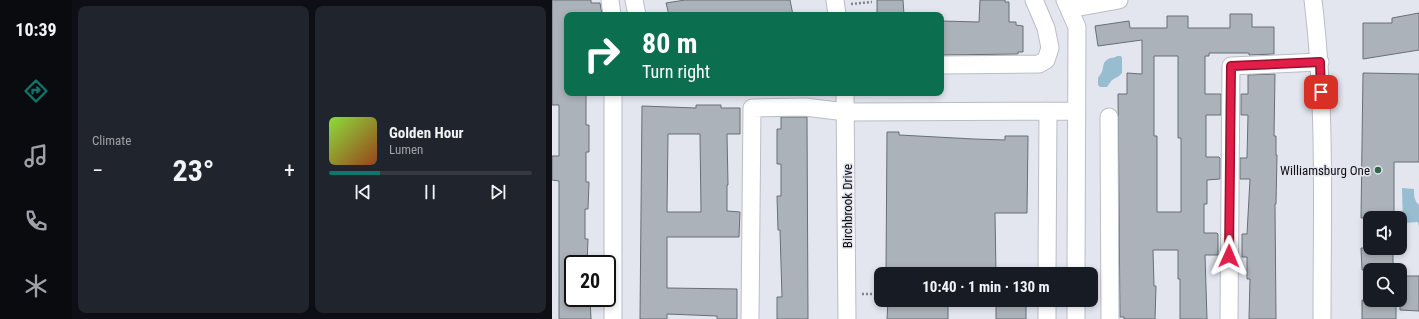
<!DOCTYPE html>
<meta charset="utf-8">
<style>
body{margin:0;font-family:"Roboto Condensed",sans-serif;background:#20242c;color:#f1f3f6;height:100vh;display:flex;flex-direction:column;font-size:15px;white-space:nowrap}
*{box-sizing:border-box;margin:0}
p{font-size:13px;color:#9ea1a6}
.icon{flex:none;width:22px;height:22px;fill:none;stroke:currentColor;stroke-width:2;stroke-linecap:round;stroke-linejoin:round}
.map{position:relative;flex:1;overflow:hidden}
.sheet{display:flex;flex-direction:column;gap:6px;padding:6px;background:#0d0f14;width:480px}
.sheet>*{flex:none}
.top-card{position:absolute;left:12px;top:12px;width:380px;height:84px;border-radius:8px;box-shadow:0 2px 6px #0003;background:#0b6e4f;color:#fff;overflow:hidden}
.controls{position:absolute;left:811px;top:211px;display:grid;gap:8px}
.controls a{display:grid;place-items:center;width:44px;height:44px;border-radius:8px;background:#171b24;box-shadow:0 2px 6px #0003;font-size:20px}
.speed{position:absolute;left:12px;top:255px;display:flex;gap:8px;font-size:20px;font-weight:700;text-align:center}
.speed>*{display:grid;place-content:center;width:52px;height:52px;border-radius:50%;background:#171b24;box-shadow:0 2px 6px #0003;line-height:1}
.speed .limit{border:2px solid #111;border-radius:6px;background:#fff;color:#111}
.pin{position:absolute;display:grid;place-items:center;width:34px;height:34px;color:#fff;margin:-17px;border-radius:8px;box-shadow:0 2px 6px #0006}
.me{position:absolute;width:44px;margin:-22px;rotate:1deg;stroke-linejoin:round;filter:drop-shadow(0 0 3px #0008)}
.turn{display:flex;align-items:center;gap:14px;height:84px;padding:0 12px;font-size:18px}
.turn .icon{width:52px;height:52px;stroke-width:2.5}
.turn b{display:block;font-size:28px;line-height:34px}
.big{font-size:30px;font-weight:700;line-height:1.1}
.sheet .tile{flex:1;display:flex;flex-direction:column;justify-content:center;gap:6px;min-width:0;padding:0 14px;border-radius:8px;background:#20242c}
.song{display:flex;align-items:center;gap:12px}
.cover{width:48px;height:48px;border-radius:6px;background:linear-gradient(135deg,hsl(90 70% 55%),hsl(20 70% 35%))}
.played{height:4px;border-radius:2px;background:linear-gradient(90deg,#0f766e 25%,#363941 25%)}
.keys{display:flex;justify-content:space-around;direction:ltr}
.heat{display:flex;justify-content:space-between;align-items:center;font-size:22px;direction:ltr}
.sheet .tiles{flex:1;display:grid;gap:6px;grid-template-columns:repeat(2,1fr)}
.trip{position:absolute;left:322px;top:267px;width:224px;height:40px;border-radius:8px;background:#171b24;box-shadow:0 2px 6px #0003;font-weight:700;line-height:40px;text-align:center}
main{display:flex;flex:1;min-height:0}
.menu{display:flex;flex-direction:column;width:72px;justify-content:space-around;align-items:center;background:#090b0e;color:#9ea1a6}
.menu .icon{width:28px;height:28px}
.menu .selected{color:#0f766e}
.menu b{font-size:18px;color:#f1f3f6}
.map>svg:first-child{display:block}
.water{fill:#98bdd0}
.building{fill:#acb2b9;stroke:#696f76;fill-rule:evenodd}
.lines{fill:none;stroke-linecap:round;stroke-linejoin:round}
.minor-casing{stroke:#bbbdc6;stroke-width:19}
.path{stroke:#82838a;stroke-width:2.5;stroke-dasharray:2 2;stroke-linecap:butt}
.minor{stroke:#fff;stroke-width:17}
.route-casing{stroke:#92132f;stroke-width:10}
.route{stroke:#e11d48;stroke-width:7}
.poi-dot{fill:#30664d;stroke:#e3e5ef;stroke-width:1.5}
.labels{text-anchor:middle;stroke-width:3;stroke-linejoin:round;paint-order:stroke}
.poi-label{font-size:13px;fill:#0f0f13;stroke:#e3e5ef;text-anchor:end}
.street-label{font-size:13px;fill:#0f0f13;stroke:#e3e5ef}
</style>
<main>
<nav class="menu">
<b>10:39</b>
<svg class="icon selected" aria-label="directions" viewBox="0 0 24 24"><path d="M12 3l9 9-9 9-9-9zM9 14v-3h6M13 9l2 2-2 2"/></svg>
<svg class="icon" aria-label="music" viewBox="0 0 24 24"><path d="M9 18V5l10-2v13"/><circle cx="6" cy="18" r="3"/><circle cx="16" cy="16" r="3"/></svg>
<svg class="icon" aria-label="phone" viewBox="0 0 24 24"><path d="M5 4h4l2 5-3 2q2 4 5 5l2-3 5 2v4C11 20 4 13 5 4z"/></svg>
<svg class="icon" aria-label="climate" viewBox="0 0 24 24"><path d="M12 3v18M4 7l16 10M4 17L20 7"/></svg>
</nav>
<section class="sheet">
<div class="tiles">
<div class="tile"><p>Climate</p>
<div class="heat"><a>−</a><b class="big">23°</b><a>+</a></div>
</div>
<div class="tile">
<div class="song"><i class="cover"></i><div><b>Golden Hour</b><p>Lumen</p></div></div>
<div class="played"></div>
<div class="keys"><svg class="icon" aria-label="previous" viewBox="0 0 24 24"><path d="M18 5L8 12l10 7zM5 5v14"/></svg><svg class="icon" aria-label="pause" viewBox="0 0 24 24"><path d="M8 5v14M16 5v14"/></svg><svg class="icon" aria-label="next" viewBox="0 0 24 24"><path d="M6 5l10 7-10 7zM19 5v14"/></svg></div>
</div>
</div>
</section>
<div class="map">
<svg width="867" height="319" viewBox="0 0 867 319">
<rect width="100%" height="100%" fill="#e3e5ef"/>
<path class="water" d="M 565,56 L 569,56 L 570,58 L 570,73 L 567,76 L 560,80 L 555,87 L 548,87 L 546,85 L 546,78 L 550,72 L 552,63 C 557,56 561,59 565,56 Z
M 850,188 L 862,189 C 862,196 862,200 867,205 L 867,227 L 866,222 L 851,223 Z"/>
<path class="building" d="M 0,0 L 39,0 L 39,3 L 48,3 L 50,15 L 15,15 L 15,93 L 34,93 L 34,125 L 37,125 L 37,152 L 34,152 L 34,182 L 37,182 L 36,209 L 33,209 L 33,239 L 36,239 L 35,264 L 21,264 L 21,298 L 38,298 L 39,319 L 7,319 L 7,181 L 0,180 L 0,156 L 7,156 L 7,105 L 0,105 Z
M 133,0 L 238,0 L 241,15 L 117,15 L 114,3 Z
M 325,0 L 351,0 L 352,15 L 325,15 Z
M 428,0 L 453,0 L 453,2 L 457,2 L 457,22 L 464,22 L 464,25 L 471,26 L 471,52 L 466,52 L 466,54 L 389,55 L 389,21 L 427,22 Z
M 867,13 L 867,50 L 811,59 L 811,23 L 840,23 L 840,18 Z
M 678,14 L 700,14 L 700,27 L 722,27 L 722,54 L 697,55 L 697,53 L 657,53 L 657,56 L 653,56 L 653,94 L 669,94 L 669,115 L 654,115 L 654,157 L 667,157 L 668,158 L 668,179 L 655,180 L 655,204 L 652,204 L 652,233 L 665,233 L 666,234 L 666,255 L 653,255 L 655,319 L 628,319 L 628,279 L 626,279 L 626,250 L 601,250 L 602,286 L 604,286 L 603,319 L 572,319 L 572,317 L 568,317 L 566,94 L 575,94 L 575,73 L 590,74 L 590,40 L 546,46 L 543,26 L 577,21 L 578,28 L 615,28 L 615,16 L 636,16 L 636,28 L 678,28 ZM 602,56 L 626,56 L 626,138 L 629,138 L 629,212 L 605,212 L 605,136 L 602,136 Z
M 811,73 L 867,74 L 867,162 L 842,162 L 842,218 L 809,218 Z
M 723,74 L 722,136 L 724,136 L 724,155 L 725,155 L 724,204 L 723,204 L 724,319 L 697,319 L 698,279 L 695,279 L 695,257 L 690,257 L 690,234 L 695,234 L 698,179 L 688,179 L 688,158 L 695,158 L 696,115 L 689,115 L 689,94 L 696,94 L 696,75 Z
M 144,105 L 169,105 L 169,108 L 188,108 L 188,134 L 175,134 L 176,185 L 175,185 L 175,211 L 188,212 L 187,237 L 115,237 L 115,288 L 185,289 L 185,319 L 165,319 L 165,316 L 115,314 L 115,319 L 88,319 L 90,106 L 144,108 ZM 116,134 L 148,134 L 149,212 L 115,212 Z
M 229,117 L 255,117 L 256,319 L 225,319 L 225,297 L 230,297 L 228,230 L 226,230 L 225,196 L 229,196 L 229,164 L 225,164 L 225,129 L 229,129 Z
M 335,132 L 347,132 L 347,135 L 422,139 L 453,140 L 453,136 L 476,136 L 475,213 L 443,213 L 444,274 L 334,274 Z
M 809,248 L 841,248 L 841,270 L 810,270 Z
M 848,276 L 867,276 L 867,311 L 848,310 Z
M 336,300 L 396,300 L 396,319 L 335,319 Z
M 444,300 L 474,300 L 474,319 L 444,319 Z
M 810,300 L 844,300 L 844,319 L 810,319 Z"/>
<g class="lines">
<g class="minor-casing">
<path id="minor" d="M 58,0 L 60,15
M 82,0 L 85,15
M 283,0 L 285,15
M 513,0 L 525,27 L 524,274
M 761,0 C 774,106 770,213 770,319
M 517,9 L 567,0
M 389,65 L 487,64 L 494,60 L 498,48 L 494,28 L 482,0
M 61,93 L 61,319
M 293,93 L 295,319
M 557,117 L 558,319
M 495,274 L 496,111
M 198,319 L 200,108 L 253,107 L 294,112 L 524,111
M 495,319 L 495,300
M 524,319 L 524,300
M 677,319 L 679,66 L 768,62"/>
</g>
<path class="path" d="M 299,4 L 320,2
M 310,294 L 329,294"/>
<use href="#minor" class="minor"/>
</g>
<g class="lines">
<g class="route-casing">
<path id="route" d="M 677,256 L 679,66 L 768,62 L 769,92"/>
</g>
<use href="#route" class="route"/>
</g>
<circle class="poi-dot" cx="826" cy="170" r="4"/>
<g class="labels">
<g class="poi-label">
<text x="818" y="175">Williamsburg One</text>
</g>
<g class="street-label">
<text transform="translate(295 206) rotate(-90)" y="5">Birchbrook Drive</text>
</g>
</g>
</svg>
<div class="controls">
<a><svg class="icon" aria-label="sound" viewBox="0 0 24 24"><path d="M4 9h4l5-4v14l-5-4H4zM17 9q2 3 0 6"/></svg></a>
<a><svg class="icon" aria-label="search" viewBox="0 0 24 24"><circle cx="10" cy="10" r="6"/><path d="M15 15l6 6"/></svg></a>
</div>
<div class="speed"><div class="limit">20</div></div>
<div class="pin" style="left:769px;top:92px;background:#d93025"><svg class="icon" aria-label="arrive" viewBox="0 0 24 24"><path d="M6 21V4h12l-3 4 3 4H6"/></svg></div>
<svg class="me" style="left:677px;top:256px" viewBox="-20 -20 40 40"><path d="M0-17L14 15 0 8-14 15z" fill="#e11d48" stroke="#fff" stroke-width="4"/></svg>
<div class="trip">10:40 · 1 min · 130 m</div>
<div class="top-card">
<div class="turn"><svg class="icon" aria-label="right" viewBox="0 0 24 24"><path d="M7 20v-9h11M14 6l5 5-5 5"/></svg><div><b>80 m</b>Turn right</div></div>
</div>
</div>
</main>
